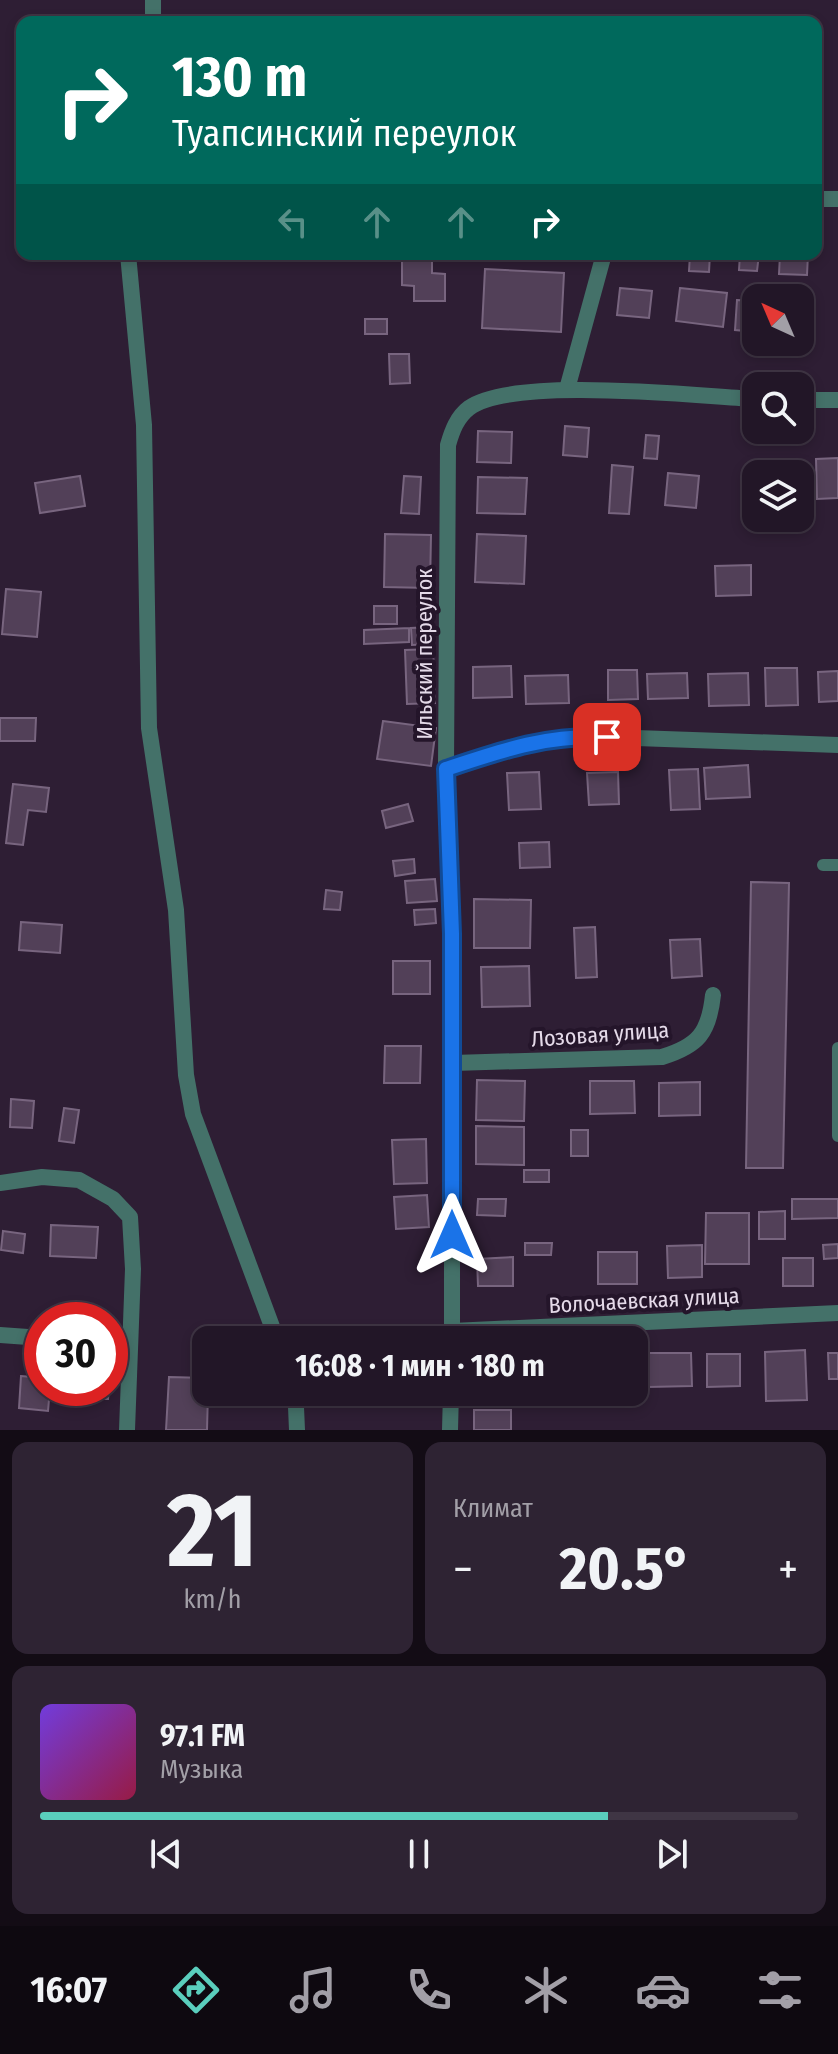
<!DOCTYPE html>
<html lang="ru">
<meta charset="utf-8">
<style>
body{margin:0;font-family:"Fira Sans Condensed",sans-serif;background:#2e2333;color:#f1f3f6;height:100vh;display:flex;flex-direction:column;font-size:30px;white-space:nowrap}
*{box-sizing:border-box;margin:0}
p{font-size:26px;color:#a29fa7}
.icon{flex:none;width:44px;height:44px;fill:none;stroke:currentColor;stroke-width:2;stroke-linecap:round;stroke-linejoin:round}
.map{position:relative;height:1430px;overflow:hidden}
.panel{display:flex;flex-direction:column;gap:12px;padding:12px;background:#130c15;flex:1}
.panel>*{flex:none}
.guide{position:absolute;left:16px;top:16px;width:806px;height:244px;border-radius:16px;box-shadow:0 4px 12px #0003,0 0 0 2px #3f3544;background:#00695c;color:#fff;overflow:hidden}
.needle{width:52px;rotate:316deg}
.fabs{position:absolute;left:742px;top:284px;display:grid;gap:16px}
.fabs a{display:grid;place-items:center;width:72px;height:72px;border-radius:16px;background:#221627;box-shadow:0 4px 12px #0003,0 0 0 2px #3f3544;font-size:40px}
.speed{position:absolute;left:24px;top:1302px;display:flex;gap:16px;font-size:40px;font-weight:700;text-align:center}
.speed>*{display:grid;place-content:center;width:104px;height:104px;border-radius:50%;background:#221627;box-shadow:0 4px 12px #0003,0 0 0 2px #3f3544;line-height:1}
.speed .limit{border:12px solid #d22;background:#fff;color:#111}
.pin{position:absolute;display:grid;place-items:center;width:68px;height:68px;color:#fff;margin:-34px;border-radius:16px;box-shadow:0 4px 12px #0006}
.me{position:absolute;width:88px;margin:-44px;rotate:0deg;stroke-linejoin:round;filter:drop-shadow(0 0 6px #0008)}
.turn{display:flex;align-items:center;gap:28px;height:168px;padding:0 24px;font-size:36px}
.turn .icon{width:104px;height:104px;stroke-width:2.5}
.turn b{display:block;font-size:56px;line-height:68px}
.lanes{display:flex;align-items:center;height:76px;padding:0 24px;background:#0003;justify-content:center;gap:40px;direction:ltr}
.lanes .off{opacity:.35}
.big{font-size:60px;font-weight:700;line-height:1.1}
.panel .card{flex:1;display:flex;flex-direction:column;justify-content:center;gap:12px;min-width:0;padding:0 28px;border-radius:16px;background:#2e2333}
.panel .dial{align-items:center;gap:0}
.dial b{font-size:104px;line-height:1}
.song{display:flex;align-items:center;gap:24px}
.cover{width:96px;height:96px;border-radius:12px;background:linear-gradient(135deg,hsl(260 70% 55%),hsl(340 70% 35%))}
.played{height:8px;border-radius:4px;background:linear-gradient(90deg,#5acebd 75%,#3f3544 75%)}
.keys{display:flex;justify-content:space-around;direction:ltr}
.heat{display:flex;justify-content:space-between;align-items:center;font-size:44px;direction:ltr}
.panel .tiles{flex:1;display:grid;gap:12px;grid-template-columns:1fr 1fr}
.card:last-child{grid-column:span 2}
.trip{position:absolute;left:192px;top:1326px;width:456px;height:80px;border-radius:16px;background:#221627;box-shadow:0 4px 12px #0003,0 0 0 2px #3f3544;font-weight:700;line-height:80px;text-align:center}
.tabs{display:flex;height:128px;justify-content:space-around;align-items:center;background:#0e0910;color:#a29fa7}
.tabs .icon{width:56px;height:56px}
.tabs .on{color:#5acebd}
.tabs b{font-size:36px;color:#f1f3f6}
.map>svg:first-child{display:block}
.building{fill:#524058;stroke:#78657f;stroke-width:2}
.lines{fill:none;stroke-linecap:round;stroke-linejoin:round}
.lane{stroke:#447169;stroke-width:12}
.street{stroke:#447169;stroke-width:16}
.route-casing{stroke:#114b97;stroke-width:20}
.route{stroke:#1a73e8;stroke-width:14}
.labels{text-anchor:middle;stroke-width:8;stroke-linejoin:round;paint-order:stroke}
.street-label{font-size:22px;fill:#e5dae9;stroke:#24152a}
</style>
<div class="map">
<svg width="838" height="1430" viewBox="0 0 838 1430">
<rect width="100%" height="100%" fill="#2e1e34"/>
<path class="building" d="M 690,254 L 710,254 L 709,272 L 689,271 Z
M 740,254 L 759,254 L 757,271 L 739,270 Z
M 780,254 L 808,254 L 807,275 L 779,274 Z
M 402,255 L 432,255 L 432,273 L 445,274 L 445,301 L 414,301 L 414,286 L 402,285 Z
M 485,269 L 564,273 L 561,332 L 482,328 Z
M 620,288 L 652,291 L 649,318 L 617,315 Z
M 680,288 L 727,293 L 723,327 L 676,321 Z
M 737,300 L 756,301 L 756,332 L 735,330 Z
M 365,319 L 387,319 L 387,334 L 365,334 Z
M 389,354 L 409,354 L 410,383 L 390,384 Z
M 565,426 L 589,428 L 587,457 L 563,455 Z
M 478,431 L 512,432 L 511,463 L 477,462 Z
M 646,435 L 659,436 L 657,459 L 644,458 Z
M 838,458 L 838,498 L 817,499 L 816,459 Z
M 612,465 L 633,467 L 629,514 L 609,513 Z
M 668,473 L 699,476 L 696,508 L 665,505 Z
M 750,474 L 756,474 L 756,498 L 749,497 Z
M 80,476 L 85,506 L 40,513 L 35,483 Z
M 404,476 L 421,477 L 419,514 L 401,513 Z
M 478,477 L 527,478 L 525,514 L 477,513 Z
M 385,534 L 431,535 L 430,588 L 384,587 Z
M 477,534 L 526,536 L 524,584 L 475,582 Z
M 751,565 L 751,595 L 716,596 L 715,566 Z
M 6,589 L 41,592 L 37,637 L 2,634 Z
M 374,606 L 397,606 L 397,624 L 374,624 Z
M 430,627 L 432,644 L 412,645 L 411,628 Z
M 409,628 L 409,642 L 364,644 L 364,630 Z
M 433,649 L 435,703 L 407,704 L 405,650 Z
M 511,666 L 512,697 L 473,698 L 473,667 Z
M 765,668 L 797,668 L 798,705 L 766,706 Z
M 608,670 L 637,670 L 638,699 L 608,700 Z
M 838,671 L 838,701 L 819,702 L 818,672 Z
M 687,673 L 688,698 L 648,699 L 647,674 Z
M 748,673 L 749,705 L 709,706 L 708,674 Z
M 568,675 L 569,703 L 526,704 L 525,676 Z
M 0,718 L 36,718 L 35,741 L 0,741 Z
M 383,721 L 436,728 L 431,766 L 377,759 Z
M 748,765 L 750,797 L 706,799 L 704,768 Z
M 698,769 L 700,809 L 671,810 L 669,770 Z
M 539,772 L 541,809 L 509,810 L 507,773 Z
M 618,772 L 619,804 L 589,805 L 587,773 Z
M 13,784 L 49,788 L 46,812 L 28,810 L 23,845 L 6,843 Z
M 408,804 L 413,821 L 386,828 L 382,811 Z
M 549,842 L 550,867 L 520,868 L 519,843 Z
M 414,859 L 415,873 L 395,876 L 393,861 Z
M 435,879 L 437,901 L 407,903 L 405,881 Z
M 751,882 L 789,883 L 783,1168 L 746,1168 Z
M 326,890 L 342,892 L 340,910 L 324,909 Z
M 474,899 L 531,900 L 530,948 L 474,948 Z
M 435,909 L 436,923 L 415,925 L 414,910 Z
M 21,922 L 62,925 L 60,953 L 19,950 Z
M 595,927 L 597,977 L 576,978 L 574,928 Z
M 700,939 L 702,976 L 672,978 L 670,940 Z
M 393,961 L 430,961 L 430,994 L 393,994 Z
M 529,966 L 530,1006 L 482,1007 L 481,967 Z
M 385,1046 L 421,1046 L 420,1083 L 384,1083 Z
M 477,1080 L 525,1081 L 524,1121 L 476,1120 Z
M 590,1081 L 634,1081 L 635,1113 L 590,1114 Z
M 700,1082 L 700,1115 L 659,1116 L 659,1083 Z
M 11,1099 L 34,1101 L 32,1128 L 10,1127 Z
M 64,1108 L 79,1110 L 74,1143 L 59,1141 Z
M 476,1126 L 524,1127 L 524,1165 L 476,1164 Z
M 571,1130 L 588,1130 L 588,1156 L 571,1156 Z
M 426,1139 L 427,1183 L 394,1184 L 392,1140 Z
M 524,1170 L 549,1170 L 549,1182 L 524,1182 Z
M 427,1195 L 429,1227 L 396,1229 L 394,1197 Z
M 478,1199 L 506,1199 L 505,1216 L 477,1215 Z
M 792,1199 L 838,1199 L 838,1218 L 792,1219 Z
M 785,1211 L 785,1239 L 759,1239 L 759,1212 Z
M 706,1213 L 749,1213 L 749,1264 L 705,1264 Z
M 51,1225 L 98,1227 L 96,1258 L 50,1256 Z
M 3,1231 L 25,1234 L 23,1253 L 1,1250 Z
M 525,1243 L 552,1243 L 551,1255 L 525,1255 Z
M 838,1244 L 838,1258 L 824,1259 L 823,1245 Z
M 702,1245 L 702,1277 L 668,1278 L 667,1246 Z
M 598,1252 L 637,1252 L 637,1284 L 598,1284 Z
M 513,1257 L 513,1286 L 478,1286 L 477,1259 Z
M 783,1258 L 813,1258 L 813,1286 L 783,1286 Z
M 805,1350 L 807,1400 L 766,1401 L 765,1352 Z
M 648,1353 L 691,1353 L 692,1386 L 648,1387 Z
M 828,1353 L 838,1353 L 838,1379 L 829,1379 Z
M 707,1354 L 740,1354 L 740,1386 L 707,1387 Z
M 21,1376 L 42,1378 L 42,1388 L 50,1388 L 48,1411 L 19,1408 Z
M 169,1377 L 206,1378 L 206,1392 L 208,1392 L 207,1430 L 166,1430 Z
M 70,1388 L 109,1388 L 108,1399 L 70,1398 Z
M 476,1392 L 511,1392 L 510,1406 L 475,1404 Z
M 593,1392 L 625,1392 L 625,1396 L 592,1395 Z
M 474,1410 L 511,1410 L 511,1430 L 474,1430 Z"/>
<g class="lines">
<path class="lane" d="M 823,865 L 838,865
M 838,1048 L 838,1136"/>
<path class="street" d="M 153,22 L 153,0
M 816,199 L 838,199
M 128,254 L 144,425 L 149,728 L 176,910 L 186,1075 L 193,1114 L 277,1340
M 567,389 L 604,254
M 800,400 L 838,400
M 446,769 C 490,754 532,741 579,736 L 838,745
M 453,1063 L 662,1057 C 698,1046 709,1033 713,995
M 0,1183 L 42,1177 L 79,1180 L 113,1199 L 130,1217 L 133,1269 L 127,1430
M 452,1331 L 838,1313
M 0,1335 L 42,1338
M 452,1340 L 452,934 L 446,769 L 448,445 C 452,431 457,417 469,408 C 512,376 696,396 756,399
M 110,1342 L 130,1343
M 292,1392 L 296,1407 L 297,1430
M 450,1430 L 451,1392"/>
</g>
<g class="lines">
<g class="route-casing">
<path id="route" d="M 452,1235 L 452,934 L 446,769 C 503,750 546,735 607,737"/>
</g>
<use href="#route" class="route"/>
</g>
<g class="labels">
<g class="street-label">
<text transform="translate(424 654) rotate(-90)" y="8">Ильский переулок</text>
<text transform="translate(600 1034) rotate(-4)" y="8">Лозовая улица</text>
<text transform="translate(644 1300) rotate(-3)" y="8">Волочаевская улица</text>
</g>
</g>
</svg>
<div class="fabs">
<a><svg class="needle" viewBox="-14 -14 28 28"><path d="M0-13l5 13h-10z" fill="#e53935"/><path d="M0 13l5-13h-10z" fill="#a29fa7"/></svg></a>
<a><svg class="icon" aria-label="search" viewBox="0 0 24 24"><circle cx="10" cy="10" r="6"/><path d="M15 15l6 6"/></svg></a>
<a><svg class="icon" aria-label="layers" viewBox="0 0 24 24"><path d="M12 4l9 5-9 5-9-5zM3 14l9 5 9-5"/></svg></a>
</div>
<div class="speed"><div class="limit">30</div></div>
<div class="pin" style="left:607px;top:737px;background:#d93025"><svg class="icon" aria-label="arrive" viewBox="0 0 24 24"><path d="M6 21V4h12l-3 4 3 4H6"/></svg></div>
<svg class="me" style="left:452px;top:1235px" viewBox="-20 -20 40 40"><path d="M0-17L14 15 0 8-14 15z" fill="#1a73e8" stroke="#fff" stroke-width="4"/></svg>
<div class="trip">16:08 · 1 мин · 180 m</div>
<div class="guide">
<div class="turn"><svg class="icon" aria-label="right" viewBox="0 0 24 24"><path d="M7 20v-9h11M14 6l5 5-5 5"/></svg><div><b>130 m</b>Туапсинский переулок</div></div>
<div class="lanes"><svg class="icon off" aria-label="left" viewBox="0 0 24 24"><path d="M17 20v-9H6M10 6l-5 5 5 5"/></svg><svg class="icon off" aria-label="ahead" viewBox="0 0 24 24"><path d="M12 20V5M6 11l6-6 6 6"/></svg><svg class="icon off" aria-label="ahead" viewBox="0 0 24 24"><path d="M12 20V5M6 11l6-6 6 6"/></svg><svg class="icon" aria-label="right" viewBox="0 0 24 24"><path d="M7 20v-9h11M14 6l5 5-5 5"/></svg></div>
</div>
</div>
<section class="panel">
<div class="tiles">
<div class="card dial"><b>21</b><p>km/h</p></div>
<div class="card"><p>Климат</p>
<div class="heat"><a>−</a><b class="big">20.5°</b><a>+</a></div>
</div>
<div class="card">
<div class="song"><i class="cover"></i><div><b>97.1 FM</b><p>Музыка</p></div></div>
<div class="played"></div>
<div class="keys"><svg class="icon" aria-label="previous" viewBox="0 0 24 24"><path d="M18 5L8 12l10 7zM5 5v14"/></svg><svg class="icon" aria-label="pause" viewBox="0 0 24 24"><path d="M8 5v14M16 5v14"/></svg><svg class="icon" aria-label="next" viewBox="0 0 24 24"><path d="M6 5l10 7-10 7zM19 5v14"/></svg></div>
</div>
</div>
</section>
<nav class="tabs">
<b>16:07</b>
<svg class="icon on" aria-label="directions" viewBox="0 0 24 24"><path d="M12 3l9 9-9 9-9-9zM9 14v-3h6M13 9l2 2-2 2"/></svg>
<svg class="icon" aria-label="music" viewBox="0 0 24 24"><path d="M9 18V5l10-2v13"/><circle cx="6" cy="18" r="3"/><circle cx="16" cy="16" r="3"/></svg>
<svg class="icon" aria-label="phone" viewBox="0 0 24 24"><path d="M5 4h4l2 5-3 2q2 4 5 5l2-3 5 2v4C11 20 4 13 5 4z"/></svg>
<svg class="icon" aria-label="climate" viewBox="0 0 24 24"><path d="M12 3v18M4 7l16 10M4 17L20 7"/></svg>
<svg class="icon" aria-label="car" viewBox="0 0 24 24"><path d="M5 17H2v-5l4-1 3-4h7l3 4 3 1v5h-3M9 17h6M6 11h13"/><circle cx="7" cy="17" r="2"/><circle cx="17" cy="17" r="2"/></svg>
<svg class="icon" aria-label="filters" viewBox="0 0 24 24"><path d="M4 7h16M4 17h16"/><circle cx="9" cy="7" r="2"/><circle cx="15" cy="17" r="2"/></svg>
</nav>
